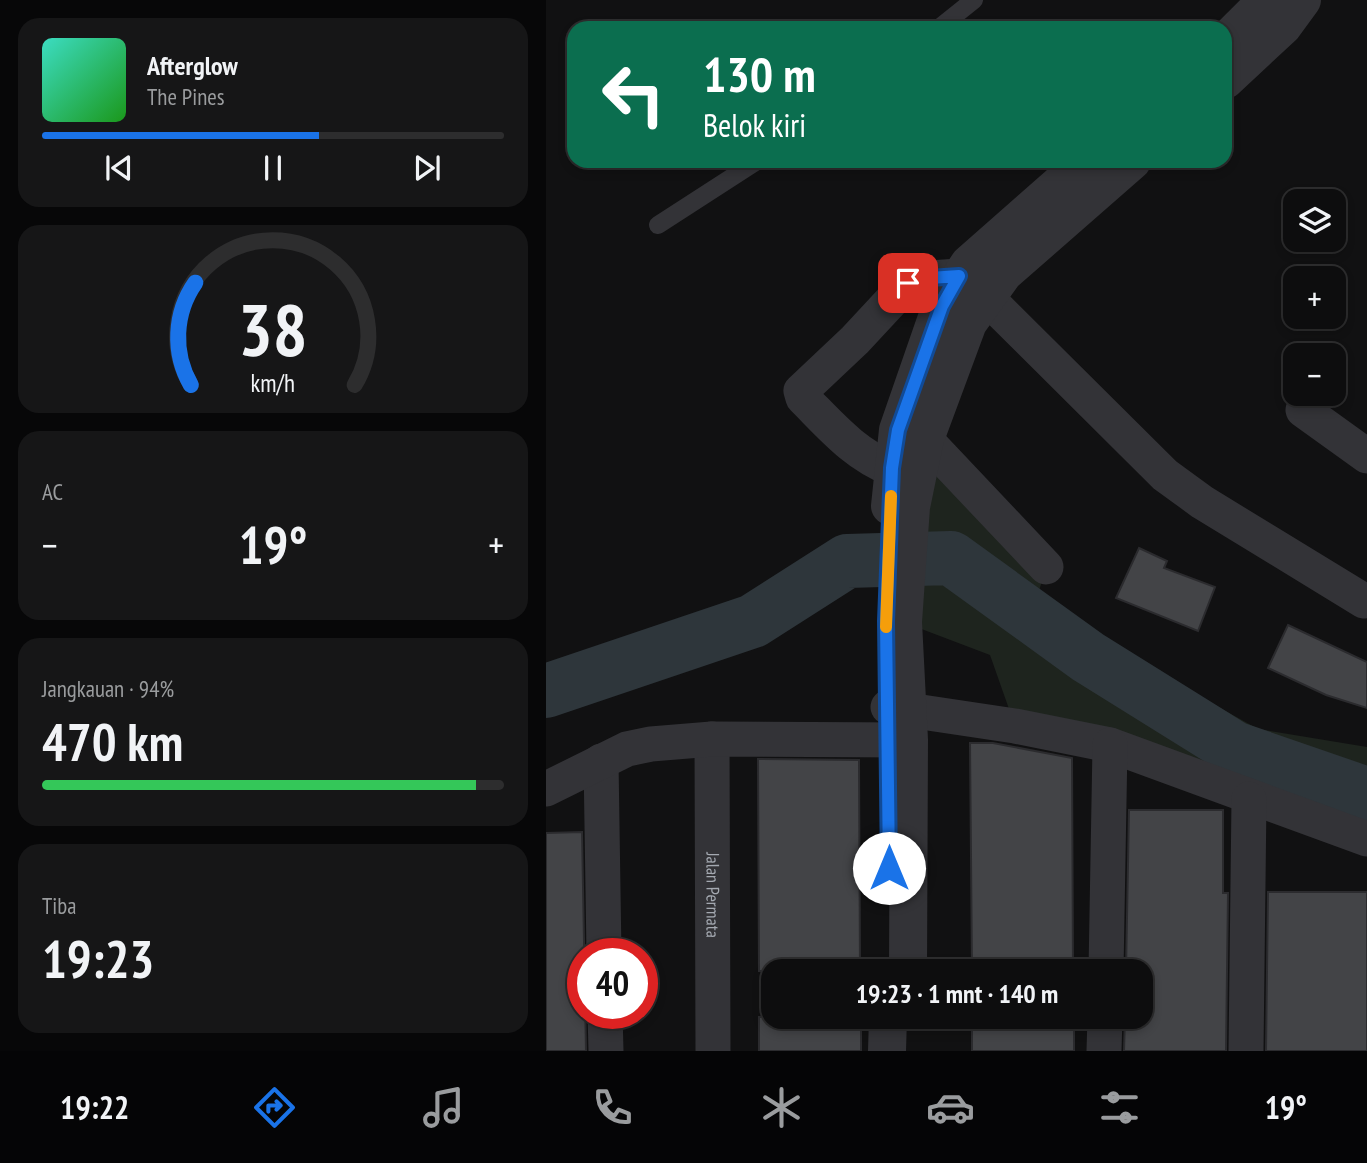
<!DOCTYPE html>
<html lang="id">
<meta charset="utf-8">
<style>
body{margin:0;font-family:"PT Sans Narrow",sans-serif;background:#161617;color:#f1f3f6;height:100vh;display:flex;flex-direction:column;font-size:26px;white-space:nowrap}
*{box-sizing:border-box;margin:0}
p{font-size:23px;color:#9a9c9e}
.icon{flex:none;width:38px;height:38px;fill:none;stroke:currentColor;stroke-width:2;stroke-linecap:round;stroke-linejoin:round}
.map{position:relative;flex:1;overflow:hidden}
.drawer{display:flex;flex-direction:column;gap:18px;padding:18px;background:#070708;width:546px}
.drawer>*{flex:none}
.top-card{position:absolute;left:21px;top:21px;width:665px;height:147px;border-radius:21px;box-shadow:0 4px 10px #0003,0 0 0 2px #2d2d2e;background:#0b6e4f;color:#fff;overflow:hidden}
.controls{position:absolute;left:737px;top:189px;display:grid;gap:14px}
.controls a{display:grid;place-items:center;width:63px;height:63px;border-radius:14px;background:#0d0d0e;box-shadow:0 4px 10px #0003,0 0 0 2px #2d2d2e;font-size:35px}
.speed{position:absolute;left:21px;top:938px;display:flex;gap:14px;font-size:35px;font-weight:700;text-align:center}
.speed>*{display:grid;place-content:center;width:91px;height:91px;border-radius:50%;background:#0d0d0e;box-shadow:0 4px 10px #0003,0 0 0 2px #2d2d2e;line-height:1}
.speed .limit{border:10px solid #d22;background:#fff;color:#111}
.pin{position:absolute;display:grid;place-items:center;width:60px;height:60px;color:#fff;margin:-30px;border-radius:14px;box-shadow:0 4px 10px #0006}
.me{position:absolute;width:77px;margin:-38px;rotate:0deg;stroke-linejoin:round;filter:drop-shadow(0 0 5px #0008)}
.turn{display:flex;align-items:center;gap:24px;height:147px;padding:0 21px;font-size:32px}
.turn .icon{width:91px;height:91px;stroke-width:2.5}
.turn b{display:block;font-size:49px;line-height:60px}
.big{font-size:52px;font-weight:700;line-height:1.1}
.drawer .card{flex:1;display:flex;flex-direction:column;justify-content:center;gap:10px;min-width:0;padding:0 24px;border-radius:21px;background:#161617}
.drawer .dial{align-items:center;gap:0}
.dial svg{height:182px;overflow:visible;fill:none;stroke:#2d2d2e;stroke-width:7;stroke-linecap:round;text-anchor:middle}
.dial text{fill:#f1f3f6;stroke:none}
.song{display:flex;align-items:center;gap:21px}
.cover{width:84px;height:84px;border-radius:10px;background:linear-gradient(135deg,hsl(170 70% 55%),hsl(120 70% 35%))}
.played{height:7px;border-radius:4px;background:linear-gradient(90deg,#1a73e8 60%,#2d2d2e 60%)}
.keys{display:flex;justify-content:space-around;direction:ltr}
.heat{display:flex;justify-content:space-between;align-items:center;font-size:38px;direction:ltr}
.charge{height:10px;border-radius:5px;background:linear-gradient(90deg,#34c759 94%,#2d2d2e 0)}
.trip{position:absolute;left:215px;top:959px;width:392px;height:70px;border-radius:21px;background:#0d0d0e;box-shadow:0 4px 10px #0003,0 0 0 2px #2d2d2e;font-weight:700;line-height:70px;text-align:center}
.tabs{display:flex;height:112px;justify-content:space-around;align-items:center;background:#050506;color:#9a9c9e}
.tabs .icon{width:49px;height:49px}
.tabs .current{color:#1a73e8}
.tabs b{font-size:32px;color:#f1f3f6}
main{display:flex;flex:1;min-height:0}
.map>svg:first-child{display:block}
.green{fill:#1e241e}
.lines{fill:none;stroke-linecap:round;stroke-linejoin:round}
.river{stroke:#2e363b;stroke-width:54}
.building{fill:#434447;stroke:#2b2b2e;stroke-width:2}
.service{stroke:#333337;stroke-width:18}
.minor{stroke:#333337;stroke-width:35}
.tertiary{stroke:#333337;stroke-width:38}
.route-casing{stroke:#114b97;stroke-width:18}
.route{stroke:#1a73e8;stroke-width:12}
.slow{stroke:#f59e0b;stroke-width:12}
.labels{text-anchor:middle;stroke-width:7;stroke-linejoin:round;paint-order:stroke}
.street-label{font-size:18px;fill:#a4a9b1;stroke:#0c0c0d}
</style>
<main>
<section class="drawer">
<div class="card">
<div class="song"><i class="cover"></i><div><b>Afterglow</b><p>The Pines</p></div></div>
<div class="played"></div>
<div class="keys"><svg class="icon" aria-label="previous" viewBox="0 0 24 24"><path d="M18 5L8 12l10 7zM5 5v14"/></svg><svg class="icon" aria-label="pause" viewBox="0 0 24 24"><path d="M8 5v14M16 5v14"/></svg><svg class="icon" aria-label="next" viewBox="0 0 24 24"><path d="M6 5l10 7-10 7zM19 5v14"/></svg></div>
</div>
<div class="card dial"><svg viewBox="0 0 100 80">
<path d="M14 69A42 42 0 1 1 86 69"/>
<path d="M14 69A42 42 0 0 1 16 24" stroke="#1a73e8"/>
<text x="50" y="56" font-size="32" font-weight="700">38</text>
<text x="50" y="72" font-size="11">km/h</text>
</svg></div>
<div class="card"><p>AC</p>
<div class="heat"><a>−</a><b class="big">19°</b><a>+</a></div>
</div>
<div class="card"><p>Jangkauan · 94%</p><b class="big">470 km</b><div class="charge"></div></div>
<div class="card"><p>Tiba</p><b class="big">19:23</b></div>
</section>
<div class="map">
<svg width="821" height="1051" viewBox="0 0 821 1051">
<rect width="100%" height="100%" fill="#111112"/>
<path class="green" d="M 379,439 L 500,567 L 489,605 L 712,729 L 821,747 L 821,841 L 469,726 L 444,655 L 357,622 Z"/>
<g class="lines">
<path class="river" d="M 0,691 L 207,621 L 301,561 L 405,558 L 542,657 L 688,748 L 821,794"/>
</g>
<path class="building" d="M 593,548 L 621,561 L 618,568 L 669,587 L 652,631 L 570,598 Z
M 742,625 L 821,662 L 821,708 L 780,695 L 722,668 Z
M 424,743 L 447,743 L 526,758 L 527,971 L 426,971 Z
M 212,759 L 313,760 L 314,971 L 213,971 Z
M 583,810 L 677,810 L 677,893 L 682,893 L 680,1051 L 578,1051 L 579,1017 L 595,1017 L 595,971 L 580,971 Z
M 36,832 L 40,1051 L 0,1051 L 0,833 Z
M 722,892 L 821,892 L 821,1051 L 720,1051 Z
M 213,1017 L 315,1017 L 315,1051 L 213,1051 Z
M 426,1017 L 528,1017 L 528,1051 L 426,1051 Z"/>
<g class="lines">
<path class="service" d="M 393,28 L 428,0
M 112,225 L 211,161"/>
<g class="minor">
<path d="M 757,410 L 821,456"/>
<path d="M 357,432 L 379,439 L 500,567"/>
<path d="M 346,469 C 308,454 285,426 257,398 L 255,391 L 309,340 L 362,283 L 369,279 L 413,276 L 439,296 L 619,475 L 656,502 L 818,601"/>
<path d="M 342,707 L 469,726 L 564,745 L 821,839"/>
<path id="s1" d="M 166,739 L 167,1051"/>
<path d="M 55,761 L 58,954"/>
<path d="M 0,789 L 81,749 L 105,744 L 166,739 L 363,740"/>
<path d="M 560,971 L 564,745"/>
<path d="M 59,1013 L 60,1051"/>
<path d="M 558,1051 L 559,1017"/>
<path d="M 700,1051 L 703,799"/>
</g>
<path class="tertiary" d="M 679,42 L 721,0
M 679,80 L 737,26 L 756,0
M 344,506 L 352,430 L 395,306 L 423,264 L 540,161
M 362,971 L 363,740 L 357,622 L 365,507 L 379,439 L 422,323 L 458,273 L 586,161
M 341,1051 L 342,1017"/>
</g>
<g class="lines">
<g class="route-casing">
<path id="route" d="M 343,868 L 340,621 L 346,468 L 352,430 L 396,306 L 413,276 L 369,279 L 362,283"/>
</g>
<use href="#route" class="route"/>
<path class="slow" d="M 340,627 L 345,496"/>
</g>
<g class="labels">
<g class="street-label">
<text dy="6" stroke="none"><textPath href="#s1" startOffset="156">Jalan Permata</textPath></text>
</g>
</g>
</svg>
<div class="controls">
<a><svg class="icon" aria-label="layers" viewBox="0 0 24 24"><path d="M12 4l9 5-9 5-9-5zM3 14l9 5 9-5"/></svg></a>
<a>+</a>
<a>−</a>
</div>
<div class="speed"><div class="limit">40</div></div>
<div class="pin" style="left:362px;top:283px;background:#d93025"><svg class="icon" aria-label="arrive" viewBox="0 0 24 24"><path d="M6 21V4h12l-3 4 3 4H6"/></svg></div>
<svg class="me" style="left:343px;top:868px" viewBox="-20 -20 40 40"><circle r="19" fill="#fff"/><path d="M0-13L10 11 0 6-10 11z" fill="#1a73e8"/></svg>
<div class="trip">19:23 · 1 mnt · 140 m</div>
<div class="top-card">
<div class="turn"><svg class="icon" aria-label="left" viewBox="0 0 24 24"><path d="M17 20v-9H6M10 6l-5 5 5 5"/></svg><div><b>130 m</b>Belok kiri</div></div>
</div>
</div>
</main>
<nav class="tabs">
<b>19:22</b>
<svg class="icon current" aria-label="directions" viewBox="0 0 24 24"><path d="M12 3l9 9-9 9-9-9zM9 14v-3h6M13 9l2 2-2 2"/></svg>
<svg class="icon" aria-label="music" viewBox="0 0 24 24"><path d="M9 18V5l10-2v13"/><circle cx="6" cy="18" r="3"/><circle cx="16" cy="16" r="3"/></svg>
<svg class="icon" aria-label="phone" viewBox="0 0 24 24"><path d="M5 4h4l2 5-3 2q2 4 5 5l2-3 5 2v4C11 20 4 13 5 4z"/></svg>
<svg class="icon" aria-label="climate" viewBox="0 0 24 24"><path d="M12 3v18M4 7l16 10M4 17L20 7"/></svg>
<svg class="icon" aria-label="car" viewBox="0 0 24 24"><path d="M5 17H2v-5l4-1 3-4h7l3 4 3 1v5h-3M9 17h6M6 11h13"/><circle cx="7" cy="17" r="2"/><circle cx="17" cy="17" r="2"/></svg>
<svg class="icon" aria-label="filters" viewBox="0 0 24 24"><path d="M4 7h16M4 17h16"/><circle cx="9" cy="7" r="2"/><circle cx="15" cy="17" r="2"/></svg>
<b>19°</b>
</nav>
